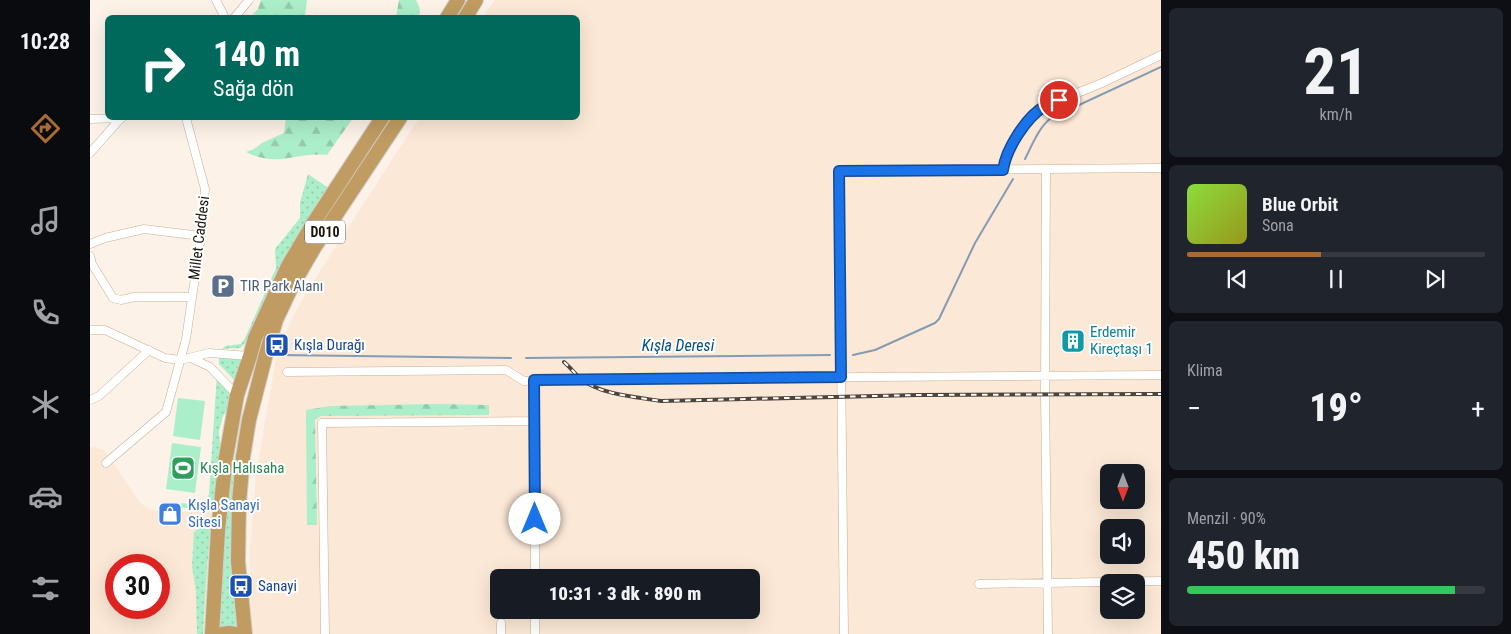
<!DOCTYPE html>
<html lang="tr">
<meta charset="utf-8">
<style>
body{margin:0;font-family:"Roboto Condensed",sans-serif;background:#20242c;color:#f1f3f6;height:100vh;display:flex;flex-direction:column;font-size:19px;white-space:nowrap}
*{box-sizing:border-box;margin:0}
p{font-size:16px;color:#9ea1a6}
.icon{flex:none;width:28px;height:28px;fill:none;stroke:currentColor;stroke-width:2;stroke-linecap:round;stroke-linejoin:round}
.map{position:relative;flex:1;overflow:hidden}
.details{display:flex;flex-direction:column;gap:8px;padding:8px;background:#0d0f14;width:350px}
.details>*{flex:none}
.banner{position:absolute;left:15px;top:15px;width:475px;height:105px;border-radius:8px;box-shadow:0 5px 20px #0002;background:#00695c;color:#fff;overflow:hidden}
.needle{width:32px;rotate:180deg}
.buttons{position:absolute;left:1010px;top:464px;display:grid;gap:10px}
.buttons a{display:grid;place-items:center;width:45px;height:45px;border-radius:8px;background:#171b24;box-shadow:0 5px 20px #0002;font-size:25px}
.speed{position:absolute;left:15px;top:554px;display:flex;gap:10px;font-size:25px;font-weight:700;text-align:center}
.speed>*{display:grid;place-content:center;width:65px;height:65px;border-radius:50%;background:#171b24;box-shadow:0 5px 20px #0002;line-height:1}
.speed .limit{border:8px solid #d22;background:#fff;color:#111}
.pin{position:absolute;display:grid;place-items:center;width:42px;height:42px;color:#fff;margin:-21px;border:2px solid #fff;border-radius:50%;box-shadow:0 1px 5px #0007}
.me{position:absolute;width:55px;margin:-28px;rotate:0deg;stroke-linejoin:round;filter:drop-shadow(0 0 4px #0008)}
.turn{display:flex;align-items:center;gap:18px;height:105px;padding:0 25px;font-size:22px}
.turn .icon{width:65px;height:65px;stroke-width:2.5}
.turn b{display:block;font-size:35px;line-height:42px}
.big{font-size:38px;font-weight:800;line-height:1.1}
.details .widget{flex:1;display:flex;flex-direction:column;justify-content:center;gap:8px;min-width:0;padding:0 18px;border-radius:8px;background:#20242c}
.details .dial{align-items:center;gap:0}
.dial b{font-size:65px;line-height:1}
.song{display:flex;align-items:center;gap:15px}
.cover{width:60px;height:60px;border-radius:8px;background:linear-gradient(135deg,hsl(90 70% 55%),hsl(60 70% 35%))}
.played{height:5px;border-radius:2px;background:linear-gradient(90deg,#aa6b32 45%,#363941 45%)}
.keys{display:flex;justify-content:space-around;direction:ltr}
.heat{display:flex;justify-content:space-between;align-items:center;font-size:28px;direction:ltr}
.charge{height:8px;border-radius:4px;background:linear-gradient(90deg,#34c759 90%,#363941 0)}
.trip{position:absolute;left:400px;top:569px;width:270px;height:50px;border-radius:8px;background:#171b24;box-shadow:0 5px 20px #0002;font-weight:800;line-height:50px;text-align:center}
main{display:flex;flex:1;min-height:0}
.menu{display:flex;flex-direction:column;width:90px;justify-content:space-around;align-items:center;background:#090b0e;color:#9ea1a6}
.menu .icon{width:35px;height:35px}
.menu .active{color:#aa6b32}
.menu b{font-size:22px;color:#f1f3f6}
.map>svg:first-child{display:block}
.built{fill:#fbe8d6;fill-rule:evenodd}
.grass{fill:url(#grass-dots)}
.forest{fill:url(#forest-firs)}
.pitch{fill:#abeeca}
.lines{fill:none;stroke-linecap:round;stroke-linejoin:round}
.stream{stroke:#839cb3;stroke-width:2}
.minor-casing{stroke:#c6af96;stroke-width:9}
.trunk-casing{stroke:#d1d0ce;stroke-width:16}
.minor{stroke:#fff;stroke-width:8}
.trunk{stroke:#c09c62;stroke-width:14}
.rail-casing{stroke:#4d443b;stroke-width:4}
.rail{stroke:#fff;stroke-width:2;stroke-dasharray:5.5;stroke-linecap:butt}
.route-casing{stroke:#114b97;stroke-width:12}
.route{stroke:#1a73e8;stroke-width:9}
.labels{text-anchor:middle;stroke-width:4;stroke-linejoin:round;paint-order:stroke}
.shield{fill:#fff;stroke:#5f5a54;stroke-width:1}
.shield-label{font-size:14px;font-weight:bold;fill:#1b130a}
.street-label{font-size:15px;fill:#1b130a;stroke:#fff}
.service-label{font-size:15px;fill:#4e5e75;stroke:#fff;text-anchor:start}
.culture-label{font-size:15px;fill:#0d838f;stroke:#fff;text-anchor:start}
.transit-label{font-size:15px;fill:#164399;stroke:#fff;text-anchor:start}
.leisure-label{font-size:15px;fill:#27864d;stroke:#fff;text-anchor:start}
.shop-label{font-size:15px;fill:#366cbe;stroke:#fff;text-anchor:start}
.water-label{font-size:16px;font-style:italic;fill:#004f86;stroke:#fff}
</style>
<main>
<nav class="menu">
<b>10:28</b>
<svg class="icon active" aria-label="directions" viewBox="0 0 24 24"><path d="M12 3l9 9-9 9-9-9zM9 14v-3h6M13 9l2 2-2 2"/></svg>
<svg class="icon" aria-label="music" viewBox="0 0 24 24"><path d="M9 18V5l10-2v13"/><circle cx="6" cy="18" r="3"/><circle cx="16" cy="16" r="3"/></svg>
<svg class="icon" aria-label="phone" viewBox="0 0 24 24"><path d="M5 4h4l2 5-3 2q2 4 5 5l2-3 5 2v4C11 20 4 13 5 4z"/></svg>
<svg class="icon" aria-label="climate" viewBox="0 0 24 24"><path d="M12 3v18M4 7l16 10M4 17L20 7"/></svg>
<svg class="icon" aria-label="car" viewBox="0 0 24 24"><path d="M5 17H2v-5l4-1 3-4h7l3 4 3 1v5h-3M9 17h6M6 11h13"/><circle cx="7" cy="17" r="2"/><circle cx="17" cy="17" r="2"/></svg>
<svg class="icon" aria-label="filters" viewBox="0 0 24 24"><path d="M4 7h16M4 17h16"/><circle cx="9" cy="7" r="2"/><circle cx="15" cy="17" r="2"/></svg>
</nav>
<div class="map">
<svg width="1071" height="634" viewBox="0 0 1071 634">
<defs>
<pattern id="grass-dots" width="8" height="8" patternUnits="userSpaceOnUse" patternTransform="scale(1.25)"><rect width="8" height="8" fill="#abeeca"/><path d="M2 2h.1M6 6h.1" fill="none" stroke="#93cbac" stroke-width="1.8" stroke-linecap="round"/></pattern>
<pattern id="forest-firs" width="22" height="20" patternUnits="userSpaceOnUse" patternTransform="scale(1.25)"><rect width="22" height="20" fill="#abeeca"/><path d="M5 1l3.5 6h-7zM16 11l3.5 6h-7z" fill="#93cbac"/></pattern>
</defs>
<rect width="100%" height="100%" fill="#fcf2e8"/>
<path class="built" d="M 405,0 L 1071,0 L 1071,634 L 160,634 L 160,548 L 166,475 L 187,352 L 201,321 L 216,293 L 329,118 L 488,118 L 488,18 L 393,17 ZM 1019,472 L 1046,472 L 1046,500 L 1019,500 ZM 1019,528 L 1046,528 L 1046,555 L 1019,555 ZM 409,578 L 661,578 L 661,610 L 409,610 ZM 1019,582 L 1046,582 L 1046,610 L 1019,610 Z
M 4,447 L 12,449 L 18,455 L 48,500 L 54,506 L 62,510 L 72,512 L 121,512 L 123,589 L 121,634 L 0,634 L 0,448 ZM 26,565 L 69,565 L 69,608 L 26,608 Z"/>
<path class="grass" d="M 218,174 L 237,187 L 238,190 L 187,272 L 157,342 L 150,348 L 132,349 L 135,346 L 151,344 L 155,338 L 186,268 L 185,249 L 210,218 L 210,203 Z
M 129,357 L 153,360 L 145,381 L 129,364 Z
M 127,374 L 136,386 L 140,394 L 139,408 L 133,416 L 129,431 L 130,444 L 125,500 L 121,507 C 107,510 92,507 77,507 L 76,504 L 115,503 L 119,494 Z
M 152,415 L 144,490 L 150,631 L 126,631 L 139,490 Z
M 121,519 L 116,582 L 113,634 L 107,634 L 106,591 L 102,567 L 104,532 Z"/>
<path class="forest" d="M 171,0 L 217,0 L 215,17 L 160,17 L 168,9 Z
M 309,0 L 326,0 C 329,6 332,12 328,17 L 306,17 Z
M 196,118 L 263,118 L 237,155 C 206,152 187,168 156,152 L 164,149 L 172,143 L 194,133 Z
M 346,404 L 399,405 L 399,415 L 231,416 L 225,420 L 227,525 L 217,525 L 216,410 L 240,406 Z"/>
<path class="pitch" d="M 88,398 L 115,401 L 110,440 L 83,436 Z
M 82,443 L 111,447 L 105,493 L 76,489 Z"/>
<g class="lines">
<path class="stream" d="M 935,159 C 942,145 949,127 961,118 L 1071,67
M 189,355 L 421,358
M 763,355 L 785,350 L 845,323 L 849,319 L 885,243 L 923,179
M 436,358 L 740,355"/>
<g class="minor-casing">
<path id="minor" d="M 126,0 L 135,18
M 144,18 L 159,0
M 0,119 L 32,118
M 0,153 L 31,118
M 913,170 L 917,155 L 924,142 L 939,119 L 955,106 L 1012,83 L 1071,55
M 956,170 L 955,394 L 958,634
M 0,244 L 15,238 L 54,229 L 111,236
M 0,256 L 2,264 L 23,298 L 31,300 L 44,297 L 102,297
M 0,330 L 15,330 L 75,358 L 90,360 L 119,353 L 160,356
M 101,358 L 120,367 L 147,395
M 197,372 L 416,370 L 434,381 L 465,379 L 1071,375
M 445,380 L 445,578
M 0,400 L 9,396 L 59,350
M 16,463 L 76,412 L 96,339 L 111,236 L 115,189 L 96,118
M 889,584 L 1071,581
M 445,610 L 445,634
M 235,634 L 232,423 L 445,421
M 411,634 L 411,623
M 754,634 L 749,171 L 1071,168"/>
</g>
<g class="trunk-casing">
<path id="trunk" d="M 357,18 L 368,0
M 375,18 L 386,0
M 122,634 L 128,530 L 136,457 L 147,395 L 160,356 L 165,338 L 198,266 L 224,222 L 292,118
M 132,634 L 139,633 L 145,634
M 155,634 L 148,561 L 149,503 L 153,457 L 159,420 L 176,354 L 186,320 L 202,286 L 224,248 L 310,118"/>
</g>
<use href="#minor" class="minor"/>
<use href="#trunk" class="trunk"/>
<g class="rail-casing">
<path id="rail" d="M 474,362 C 480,367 485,374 491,379 C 511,395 547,397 571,401 L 827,395 L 1071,394"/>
</g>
<use href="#rail" class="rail"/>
</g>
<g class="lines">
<g class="route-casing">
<path id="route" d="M 445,519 L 444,380 L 751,377 L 749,171 L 913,170 C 916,149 936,117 955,106 C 959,103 965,102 969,100"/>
</g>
<use href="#route" class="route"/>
</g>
<defs>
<g id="parking-square" transform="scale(1.25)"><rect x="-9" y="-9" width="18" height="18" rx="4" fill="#5c6f8a" stroke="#fff"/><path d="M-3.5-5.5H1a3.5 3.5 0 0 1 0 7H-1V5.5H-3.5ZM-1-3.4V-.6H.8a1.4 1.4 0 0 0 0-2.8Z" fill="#fff"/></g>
<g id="building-square" transform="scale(1.25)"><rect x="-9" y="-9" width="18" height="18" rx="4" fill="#0f9aa8" stroke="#fff"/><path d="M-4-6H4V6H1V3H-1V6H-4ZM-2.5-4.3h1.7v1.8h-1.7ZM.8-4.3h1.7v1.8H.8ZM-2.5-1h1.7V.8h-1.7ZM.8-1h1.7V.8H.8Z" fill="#fff"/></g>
<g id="bus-square" transform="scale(1.25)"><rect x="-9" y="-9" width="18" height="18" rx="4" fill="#1a4fb4" stroke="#fff"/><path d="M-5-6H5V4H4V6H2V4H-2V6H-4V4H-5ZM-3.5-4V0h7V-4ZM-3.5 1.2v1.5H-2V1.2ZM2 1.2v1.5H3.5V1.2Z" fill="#fff"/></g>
<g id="stadium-square" transform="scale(1.25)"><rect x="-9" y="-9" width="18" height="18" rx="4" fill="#2e9e5b" stroke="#fff"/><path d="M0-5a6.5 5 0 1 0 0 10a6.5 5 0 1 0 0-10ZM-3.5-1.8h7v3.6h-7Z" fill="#fff"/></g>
<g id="shop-square" transform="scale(1.25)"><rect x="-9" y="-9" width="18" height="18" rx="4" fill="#3f7fe0" stroke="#fff"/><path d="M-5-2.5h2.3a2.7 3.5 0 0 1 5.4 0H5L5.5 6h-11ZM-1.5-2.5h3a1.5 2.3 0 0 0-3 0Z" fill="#fff"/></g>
</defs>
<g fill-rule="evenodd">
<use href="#parking-square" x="133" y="286"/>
<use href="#building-square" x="983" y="341"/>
<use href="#bus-square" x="187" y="345"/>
<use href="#stadium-square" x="93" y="468"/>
<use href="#shop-square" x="80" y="514"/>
<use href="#bus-square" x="151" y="586"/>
</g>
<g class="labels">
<rect class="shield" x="215" y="220.5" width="40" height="23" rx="4"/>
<g class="shield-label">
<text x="235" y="237">D010</text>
</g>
<g class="street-label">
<text transform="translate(109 238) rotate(-83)" y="5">Millet Caddesi</text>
</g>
<g class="service-label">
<text x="150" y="291">TIR Park Alanı</text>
</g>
<g class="culture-label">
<text x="1000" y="337">Erdemir<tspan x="1000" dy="17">Kireçtaşı 1</tspan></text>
</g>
<g class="transit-label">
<text x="204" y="350">Kışla Durağı</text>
<text x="168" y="591">Sanayi</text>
</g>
<g class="leisure-label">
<text x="110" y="473">Kışla Halısaha</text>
</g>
<g class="shop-label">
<text x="98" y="510">Kışla Sanayi<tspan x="98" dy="17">Sitesi</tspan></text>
</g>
<g class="water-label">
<text x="588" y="351">Kışla Deresi</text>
</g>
</g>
</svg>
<div class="buttons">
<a><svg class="needle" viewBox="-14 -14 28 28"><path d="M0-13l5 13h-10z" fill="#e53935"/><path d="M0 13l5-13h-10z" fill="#9ea1a6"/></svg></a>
<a><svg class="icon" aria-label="sound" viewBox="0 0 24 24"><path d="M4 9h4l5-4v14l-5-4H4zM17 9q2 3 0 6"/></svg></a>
<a><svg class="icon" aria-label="layers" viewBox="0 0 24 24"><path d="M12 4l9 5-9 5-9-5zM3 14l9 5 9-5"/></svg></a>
</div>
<div class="speed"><div class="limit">30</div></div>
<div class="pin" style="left:969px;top:100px;background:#d93025"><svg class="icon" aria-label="arrive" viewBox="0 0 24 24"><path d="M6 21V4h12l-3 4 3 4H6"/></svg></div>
<svg class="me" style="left:445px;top:519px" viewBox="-20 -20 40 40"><circle r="19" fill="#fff"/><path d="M0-13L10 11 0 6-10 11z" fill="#1a73e8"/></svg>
<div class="trip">10:31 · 3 dk · 890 m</div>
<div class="banner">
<div class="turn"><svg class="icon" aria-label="right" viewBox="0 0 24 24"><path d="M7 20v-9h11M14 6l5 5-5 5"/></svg><div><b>140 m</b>Sağa dön</div></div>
</div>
</div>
<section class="details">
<div class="widget dial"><b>21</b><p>km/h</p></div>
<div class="widget">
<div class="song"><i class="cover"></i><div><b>Blue Orbit</b><p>Sona</p></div></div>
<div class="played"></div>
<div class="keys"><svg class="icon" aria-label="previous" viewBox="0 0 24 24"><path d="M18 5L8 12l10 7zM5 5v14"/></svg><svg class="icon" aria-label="pause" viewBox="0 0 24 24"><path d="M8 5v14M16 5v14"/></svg><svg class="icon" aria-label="next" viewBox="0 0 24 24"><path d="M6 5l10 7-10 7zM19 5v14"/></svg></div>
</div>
<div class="widget"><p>Klima</p>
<div class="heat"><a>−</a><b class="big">19°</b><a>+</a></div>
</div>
<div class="widget"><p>Menzil · 90%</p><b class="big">450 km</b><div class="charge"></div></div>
</section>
</main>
